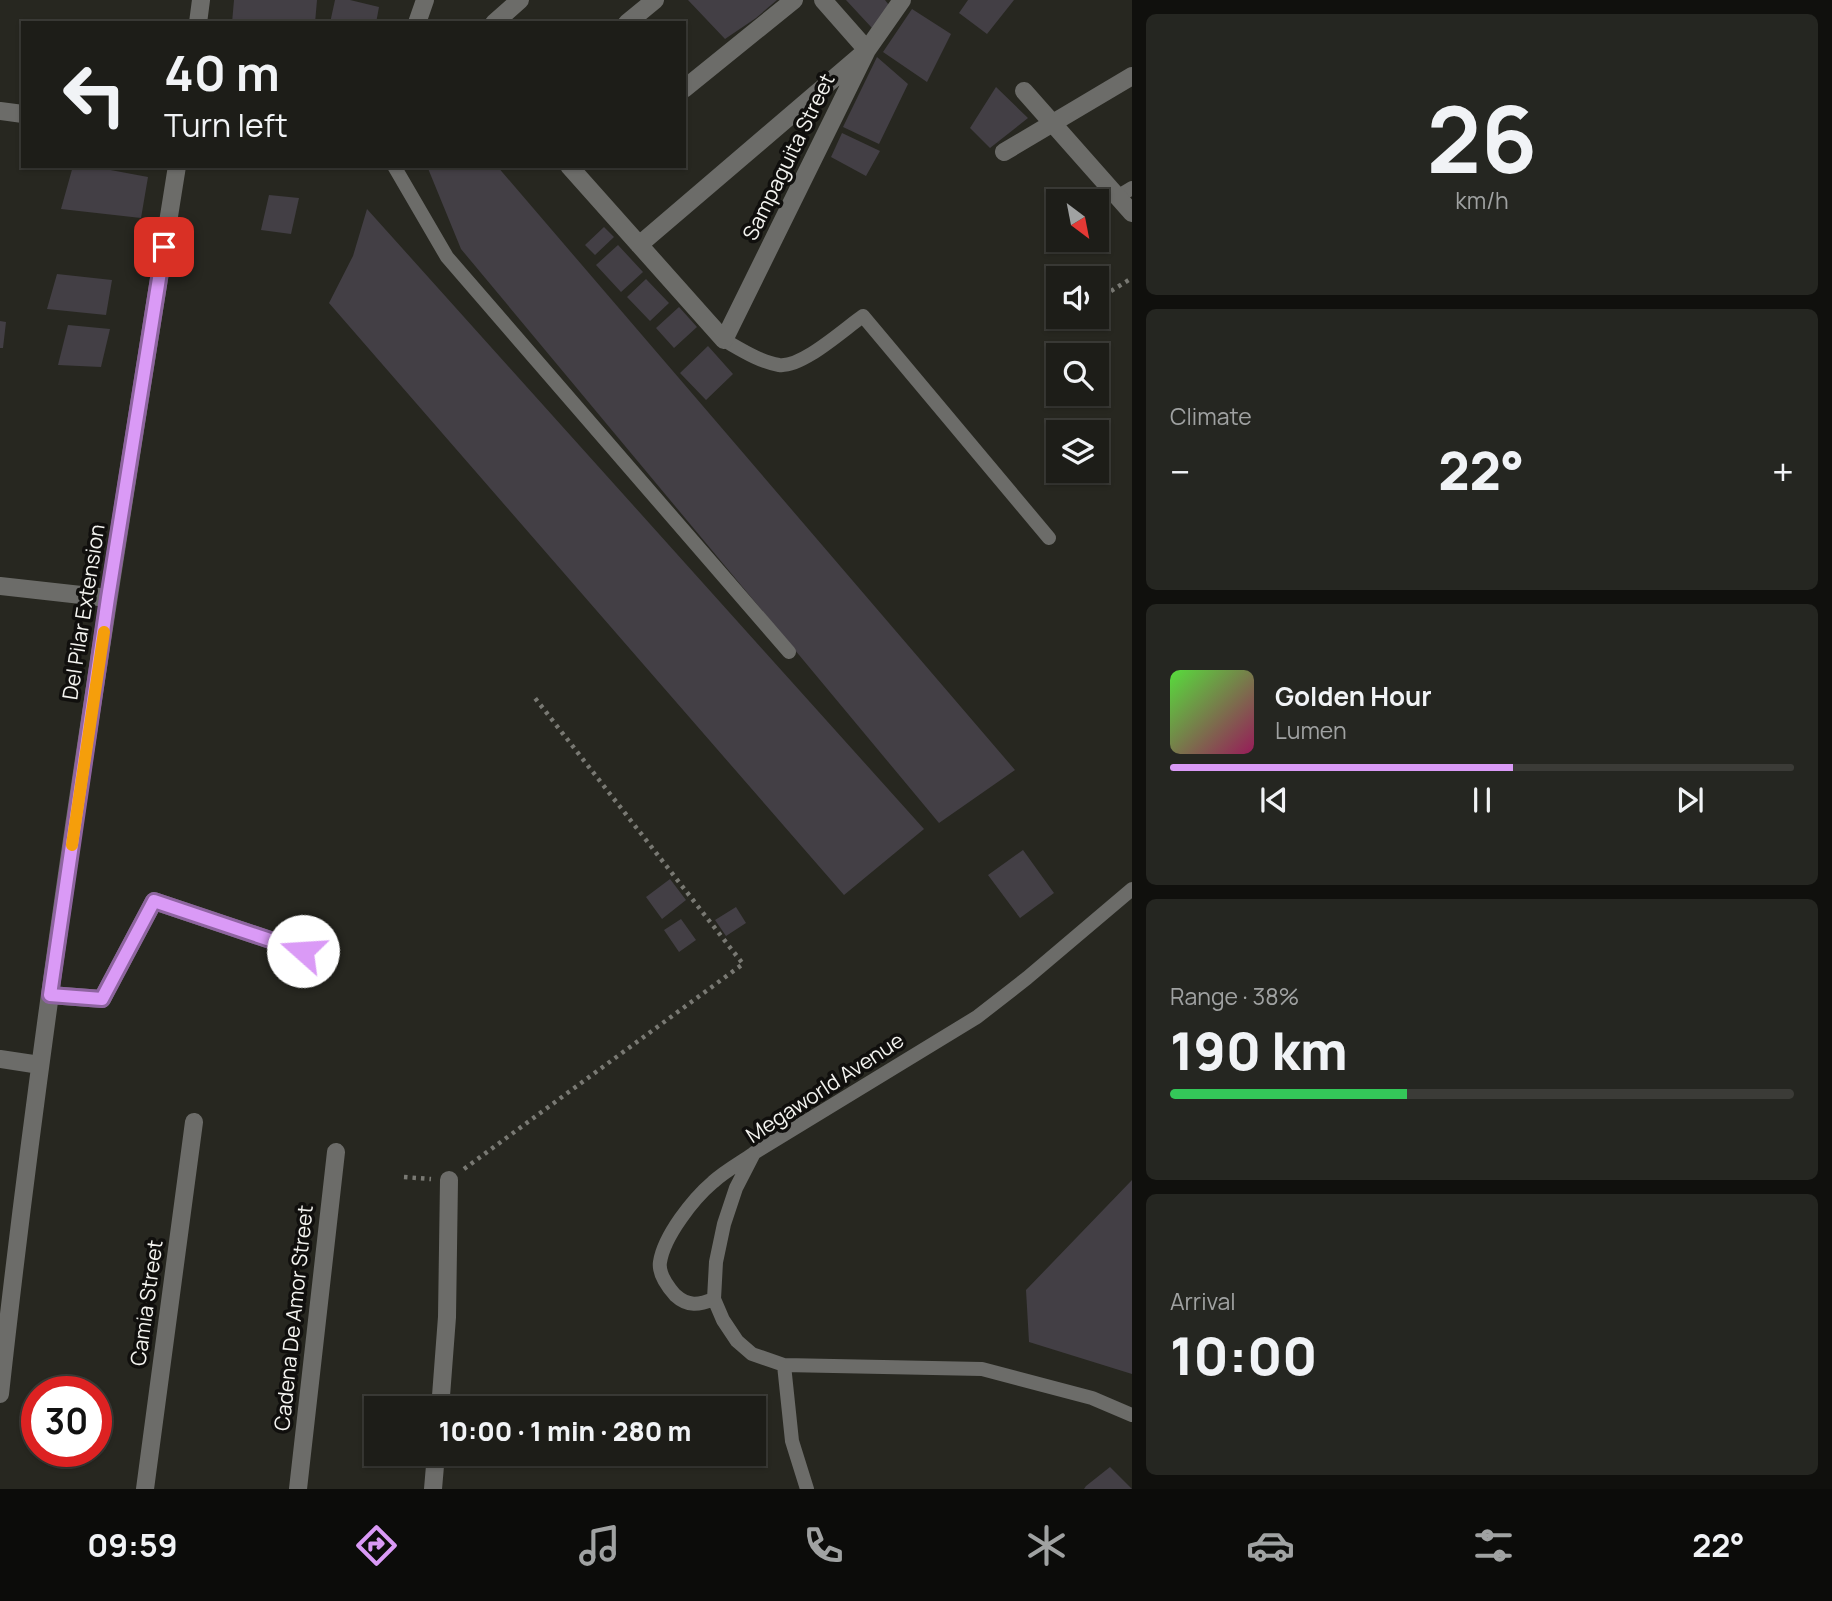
<!DOCTYPE html>
<meta charset="utf-8">
<style>
body{margin:0;font-family:Manrope,sans-serif;background:#252621;color:#f1f3f6;height:100vh;display:flex;flex-direction:column;font-size:26px;white-space:nowrap}
*{box-sizing:border-box;margin:0}
p{font-size:23px;color:#a0a2a2}
.icon{flex:none;width:38px;height:38px;fill:none;stroke:currentColor;stroke-width:2;stroke-linecap:round;stroke-linejoin:round}
.map{position:relative;flex:1;overflow:hidden}
.side{display:flex;flex-direction:column;gap:14px;padding:14px;background:#10100d;width:700px}
.side>*{flex:none}
.hud{position:absolute;left:21px;top:21px;width:665px;height:147px;border-radius:0px;box-shadow:0 2px 5px #0004,0 0 0 2px #3b3b37;background:#1d1d18;color:#f1f3f6;overflow:hidden}
.needle{width:46px;rotate:148deg}
.controls{position:absolute;left:1046px;top:189px;display:grid;gap:14px}
.controls a{display:grid;place-items:center;width:63px;height:63px;border-radius:0px;background:#1d1d18;box-shadow:0 2px 5px #0004,0 0 0 2px #3b3b37;font-size:35px}
.speed{position:absolute;left:21px;top:1376px;display:flex;gap:14px;font-size:35px;font-weight:700;text-align:center}
.speed>*{display:grid;place-content:center;width:91px;height:91px;border-radius:50%;background:#1d1d18;box-shadow:0 2px 5px #0004,0 0 0 2px #3b3b37;line-height:1}
.speed .limit{border:10px solid #d22;background:#fff;color:#111}
.pin{position:absolute;display:grid;place-items:center;width:60px;height:60px;color:#fff;margin:-30px;border-radius:14px;box-shadow:0 4px 10px #0006}
.me{position:absolute;width:77px;margin:-38px;rotate:289deg;stroke-linejoin:round;filter:drop-shadow(0 0 5px #0008)}
.turn{display:flex;align-items:center;gap:24px;height:147px;padding:0 28px;font-size:32px}
.turn .icon{width:91px;height:91px;stroke-width:2.5}
.turn b{display:block;font-size:49px;line-height:60px}
.big{font-size:52px;font-weight:800;line-height:1.1}
.side .card{flex:1;display:flex;flex-direction:column;justify-content:center;gap:10px;min-width:0;padding:0 24px;border-radius:10px;background:#252621}
.side .dial{align-items:center;gap:0}
.dial b{font-size:91px;line-height:1}
.song{display:flex;align-items:center;gap:21px}
.cover{width:84px;height:84px;border-radius:10px;background:linear-gradient(135deg,hsl(110 70% 55%),hsl(330 70% 35%))}
.played{height:7px;border-radius:4px;background:linear-gradient(90deg,#da9af6 55%,#3b3b37 55%)}
.keys{display:flex;justify-content:space-around;direction:ltr}
.heat{display:flex;justify-content:space-between;align-items:center;font-size:38px;direction:ltr}
.charge{height:10px;border-radius:5px;background:linear-gradient(90deg,#34c759 38%,#3b3b37 0)}
.trip{position:absolute;left:364px;top:1396px;width:402px;height:70px;border-radius:0px;background:#1d1d18;box-shadow:0 2px 5px #0004,0 0 0 2px #3b3b37;font-weight:800;line-height:70px;text-align:center}
.menu{display:flex;height:112px;justify-content:space-around;align-items:center;background:#0c0c0a;color:#a0a2a2}
.menu .icon{width:49px;height:49px}
.menu .active{color:#da9af6}
.menu b{font-size:32px;color:#f1f3f6}
main{display:flex;flex:1;min-height:0}
.map>svg:first-child{display:block}
.building{fill:#433f45}
.lines{fill:none;stroke-linecap:round;stroke-linejoin:round}
.path{stroke:#797973;stroke-width:4.5;stroke-dasharray:3.5 5;stroke-linecap:butt}
.lane{stroke:#6c6c69;stroke-width:14}
.street{stroke:#6c6c69;stroke-width:18}
.route-casing{stroke:#8e64a0;stroke-width:18}
.route{stroke:#da9af6;stroke-width:12}
.slow{stroke:#f59e0b;stroke-width:12}
.labels{text-anchor:middle;stroke-width:7;stroke-linejoin:round;paint-order:stroke}
.street-label{font-size:21px;fill:#f4f4f0;stroke:#100f0d}
</style>
<main>
<div class="map">
<svg width="1132" height="1489" viewBox="0 0 1132 1489">
<rect width="100%" height="100%" fill="#272720"/>
<path class="building" d="M 234,0 L 317,0 L 315,23 L 232,23 Z
M 335,0 L 350,0 L 379,7 L 376,23 L 330,23 Z
M 688,0 L 777,0 L 756,18 L 725,39 Z
M 846,0 L 885,0 L 892,9 L 872,28 Z
M 968,0 L 1014,0 L 987,34 L 959,13 Z
M 912,9 L 951,34 L 927,82 L 883,52 Z
M 877,57 L 908,84 L 879,144 L 843,127 Z
M 996,87 L 1028,118 L 990,148 L 970,128 Z
M 842,133 L 880,151 L 866,176 L 831,157 Z
M 73,166 L 89,166 L 148,177 L 141,218 L 61,209 Z
M 427,166 L 497,166 L 1015,770 L 939,823 L 461,249 Z
M 269,195 L 299,198 L 291,234 L 261,230 Z
M 367,209 L 924,829 L 844,895 L 329,303 L 353,256 Z
M 604,227 L 614,237 L 595,255 L 585,245 Z
M 618,245 L 643,272 L 621,292 L 596,265 Z
M 57,274 L 112,280 L 106,315 L 47,309 Z
M 646,279 L 669,303 L 650,321 L 627,297 Z
M 679,307 L 697,327 L 674,348 L 656,328 Z
M 0,321 L 6,322 L 3,348 L 0,348 Z
M 68,325 L 110,329 L 101,367 L 58,365 Z
M 708,346 L 733,374 L 706,400 L 680,373 Z
M 1023,850 L 1054,893 L 1020,918 L 988,875 Z
M 670,879 L 686,900 L 662,919 L 646,897 Z
M 736,907 L 746,923 L 726,936 L 715,920 Z
M 681,919 L 696,940 L 679,952 L 664,930 Z
M 1132,1180 L 1132,1374 L 1029,1342 L 1026,1290 Z
M 1110,1467 L 1132,1489 L 1084,1489 L 1086,1486 Z"/>
<g class="lines">
<path class="path" d="M 1111,291 L 1132,278
M 464,1169 L 743,964 L 535,698
M 404,1177 L 431,1179"/>
<path class="lane" d="M 394,166 L 447,257 L 789,652
M 1117,197 L 1132,188
M 724,340 C 740,349 760,362 779,365 C 802,368 844,329 863,316 L 1049,538
M 1132,889 L 1027,978 L 977,1017 L 754,1153 L 736,1188 L 724,1224 L 716,1262 L 714,1299 L 723,1320 L 737,1341 L 752,1354 L 784,1365 L 982,1369 L 1092,1398 L 1132,1415
M 714,1299 C 699,1305 688,1307 675,1295 C 668,1287 658,1274 660,1262 C 664,1236 693,1199 713,1182 C 725,1171 740,1163 753,1154
M 784,1365 L 792,1441 L 807,1489"/>
<path class="street" d="M 198,23 L 201,0
M 417,23 L 425,0
M 494,23 L 520,0
M 627,23 L 655,0
M 684,89 L 794,0
M 1024,91 L 1132,213
M 0,111 L 23,114
M 1004,152 L 1132,76
M 569,166 L 724,340 L 867,50 L 902,0
M 639,245 L 867,50 L 823,0
M 0,586 L 108,598
M 50,995 L 102,999 L 154,901 L 303,951
M 0,1059 L 40,1065
M 0,1394 C 45,983 112,574 177,166
M 440,1409 L 447,1317 L 449,1180
M 145,1489 L 194,1122
M 298,1489 L 336,1152
M 433,1489 L 436,1454"/>
</g>
<g class="lines">
<g class="route-casing">
<path id="route" d="M 164,247 L 108,598 L 50,995 L 102,999 L 154,901 L 303,951"/>
</g>
<use href="#route" class="route"/>
<path class="slow" d="M 72,845 L 104,632"/>
</g>
<g class="labels">
<g class="street-label">
<text transform="translate(789 157) rotate(-64)" y="7">Sampaguita Street</text>
<text transform="translate(84 612) rotate(-81)" y="7">Del Pilar Extension</text>
<text transform="translate(825 1088) rotate(-33)" y="7">Megaworld Avenue</text>
<text transform="translate(147 1303) rotate(-82)" y="7">Camia Street</text>
<text transform="translate(294 1318) rotate(-84)" y="7">Cadena De Amor Street</text>
</g>
</g>
</svg>
<div class="controls">
<a><svg class="needle" viewBox="-14 -14 28 28"><path d="M0-13l5 13h-10z" fill="#e53935"/><path d="M0 13l5-13h-10z" fill="#a0a2a2"/></svg></a>
<a><svg class="icon" aria-label="sound" viewBox="0 0 24 24"><path d="M4 9h4l5-4v14l-5-4H4zM17 9q2 3 0 6"/></svg></a>
<a><svg class="icon" aria-label="search" viewBox="0 0 24 24"><circle cx="10" cy="10" r="6"/><path d="M15 15l6 6"/></svg></a>
<a><svg class="icon" aria-label="layers" viewBox="0 0 24 24"><path d="M12 4l9 5-9 5-9-5zM3 14l9 5 9-5"/></svg></a>
</div>
<div class="speed"><div class="limit">30</div></div>
<div class="pin" style="left:164px;top:247px;background:#d93025"><svg class="icon" aria-label="arrive" viewBox="0 0 24 24"><path d="M6 21V4h12l-3 4 3 4H6"/></svg></div>
<svg class="me" style="left:303px;top:951px" viewBox="-20 -20 40 40"><circle r="19" fill="#fff"/><path d="M0-13L10 11 0 6-10 11z" fill="#da9af6"/></svg>
<div class="trip">10:00 · 1 min · 280 m</div>
<div class="hud">
<div class="turn"><svg class="icon" aria-label="left" viewBox="0 0 24 24"><path d="M17 20v-9H6M10 6l-5 5 5 5"/></svg><div><b>40 m</b>Turn left</div></div>
</div>
</div>
<section class="side">
<div class="card dial"><b>26</b><p>km/h</p></div>
<div class="card"><p>Climate</p>
<div class="heat"><a>−</a><b class="big">22°</b><a>+</a></div>
</div>
<div class="card">
<div class="song"><i class="cover"></i><div><b>Golden Hour</b><p>Lumen</p></div></div>
<div class="played"></div>
<div class="keys"><svg class="icon" aria-label="previous" viewBox="0 0 24 24"><path d="M18 5L8 12l10 7zM5 5v14"/></svg><svg class="icon" aria-label="pause" viewBox="0 0 24 24"><path d="M8 5v14M16 5v14"/></svg><svg class="icon" aria-label="next" viewBox="0 0 24 24"><path d="M6 5l10 7-10 7zM19 5v14"/></svg></div>
</div>
<div class="card"><p>Range · 38%</p><b class="big">190 km</b><div class="charge"></div></div>
<div class="card"><p>Arrival</p><b class="big">10:00</b></div>
</section>
</main>
<nav class="menu">
<b>09:59</b>
<svg class="icon active" aria-label="directions" viewBox="0 0 24 24"><path d="M12 3l9 9-9 9-9-9zM9 14v-3h6M13 9l2 2-2 2"/></svg>
<svg class="icon" aria-label="music" viewBox="0 0 24 24"><path d="M9 18V5l10-2v13"/><circle cx="6" cy="18" r="3"/><circle cx="16" cy="16" r="3"/></svg>
<svg class="icon" aria-label="phone" viewBox="0 0 24 24"><path d="M5 4h4l2 5-3 2q2 4 5 5l2-3 5 2v4C11 20 4 13 5 4z"/></svg>
<svg class="icon" aria-label="climate" viewBox="0 0 24 24"><path d="M12 3v18M4 7l16 10M4 17L20 7"/></svg>
<svg class="icon" aria-label="car" viewBox="0 0 24 24"><path d="M5 17H2v-5l4-1 3-4h7l3 4 3 1v5h-3M9 17h6M6 11h13"/><circle cx="7" cy="17" r="2"/><circle cx="17" cy="17" r="2"/></svg>
<svg class="icon" aria-label="filters" viewBox="0 0 24 24"><path d="M4 7h16M4 17h16"/><circle cx="9" cy="7" r="2"/><circle cx="15" cy="17" r="2"/></svg>
<b>22°</b>
</nav>
